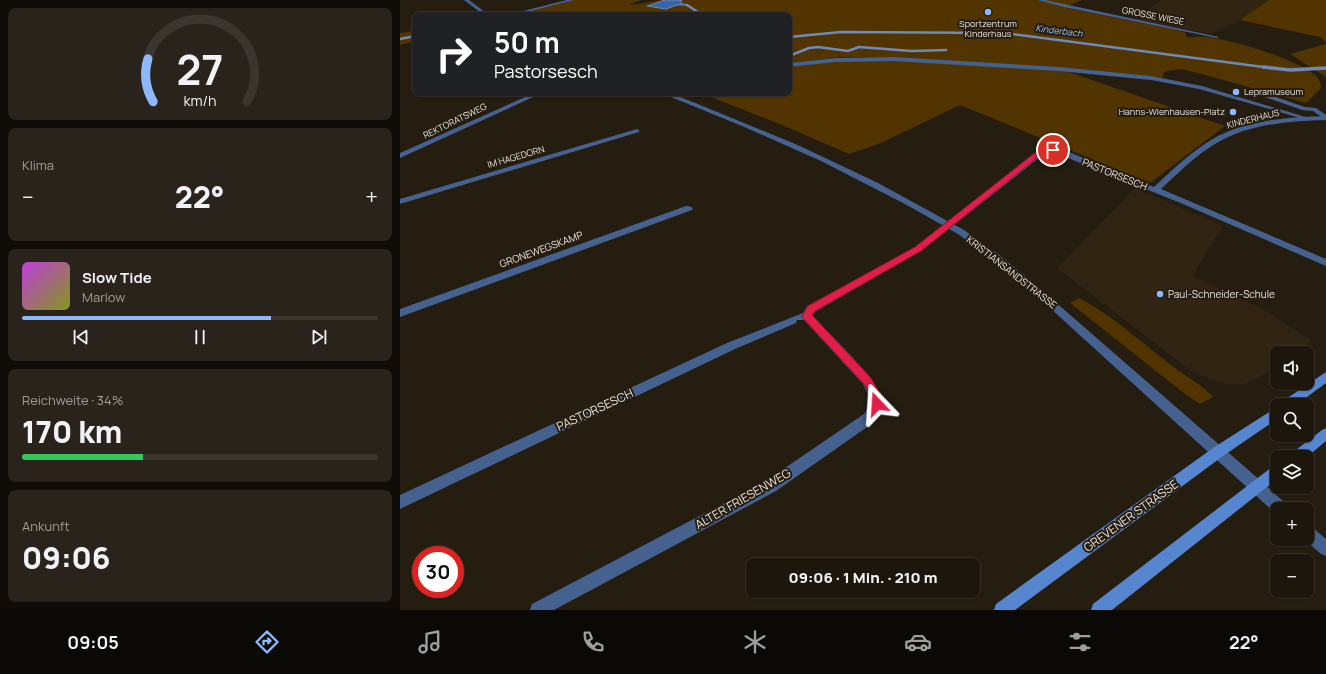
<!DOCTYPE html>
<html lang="de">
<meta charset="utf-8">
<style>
body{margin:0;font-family:Manrope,sans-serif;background:#29231b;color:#f1f3f6;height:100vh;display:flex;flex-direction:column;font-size:15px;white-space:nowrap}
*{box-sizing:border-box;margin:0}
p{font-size:13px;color:#a09f9d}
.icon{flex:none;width:22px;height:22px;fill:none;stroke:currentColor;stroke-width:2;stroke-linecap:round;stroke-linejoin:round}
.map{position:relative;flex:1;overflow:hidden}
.side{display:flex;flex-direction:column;gap:8px;padding:8px;background:#0f0c07;width:400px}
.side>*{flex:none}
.banner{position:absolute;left:12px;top:12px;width:380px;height:84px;border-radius:8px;box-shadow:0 1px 3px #0004,0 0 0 1px #3a352e;background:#202124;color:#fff;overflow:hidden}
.controls{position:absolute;left:870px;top:346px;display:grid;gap:8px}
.controls a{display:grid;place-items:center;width:44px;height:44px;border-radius:8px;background:#1c160d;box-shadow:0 1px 3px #0004,0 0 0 1px #3a352e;font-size:20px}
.speed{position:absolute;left:12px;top:546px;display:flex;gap:8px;font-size:20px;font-weight:700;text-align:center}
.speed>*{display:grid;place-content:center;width:52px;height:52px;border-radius:50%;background:#1c160d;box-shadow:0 1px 3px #0004,0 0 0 1px #3a352e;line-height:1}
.speed .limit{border:6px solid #d22;background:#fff;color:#111}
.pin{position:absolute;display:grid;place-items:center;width:34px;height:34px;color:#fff;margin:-17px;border:2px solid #fff;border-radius:50%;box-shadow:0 1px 4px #0007}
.me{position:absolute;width:44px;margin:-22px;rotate:340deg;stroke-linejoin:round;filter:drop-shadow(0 0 3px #0008)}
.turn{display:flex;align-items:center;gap:14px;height:84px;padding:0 16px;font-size:18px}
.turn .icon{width:52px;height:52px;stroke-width:2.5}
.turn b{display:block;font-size:28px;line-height:34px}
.big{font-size:30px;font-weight:800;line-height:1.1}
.side .tile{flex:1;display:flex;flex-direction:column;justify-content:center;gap:6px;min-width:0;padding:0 14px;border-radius:8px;background:#29231b}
.side .dial{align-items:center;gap:0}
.dial svg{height:104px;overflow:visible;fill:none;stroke:#3a352e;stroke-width:7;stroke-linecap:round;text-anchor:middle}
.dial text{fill:#f1f3f6;stroke:none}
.song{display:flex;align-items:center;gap:12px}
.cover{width:48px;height:48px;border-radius:6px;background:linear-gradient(135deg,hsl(290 70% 55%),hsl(70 70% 35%))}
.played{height:4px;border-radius:2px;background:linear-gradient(90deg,#8db9fc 70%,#3a352e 70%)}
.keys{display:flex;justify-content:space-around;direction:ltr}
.heat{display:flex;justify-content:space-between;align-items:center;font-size:22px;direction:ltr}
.charge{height:6px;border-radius:3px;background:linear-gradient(90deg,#34c759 34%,#3a352e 0)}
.trip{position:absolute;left:346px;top:558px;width:234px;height:40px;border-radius:8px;background:#1c160d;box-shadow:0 1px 3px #0004,0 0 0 1px #3a352e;font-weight:800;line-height:40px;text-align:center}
.tab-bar{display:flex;height:64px;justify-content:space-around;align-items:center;background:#0b0905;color:#a09f9d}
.tab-bar .icon{width:28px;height:28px}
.tab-bar .on{color:#8db9fc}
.tab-bar b{font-size:18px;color:#f1f3f6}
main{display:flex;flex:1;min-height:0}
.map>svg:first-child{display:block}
.built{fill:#312412}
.green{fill:#513400}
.water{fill:#3764aa;stroke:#6d8ab9}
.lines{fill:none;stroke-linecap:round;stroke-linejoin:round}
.stream-far1{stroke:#6d8ab9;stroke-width:2.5}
.stream{stroke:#6d8ab9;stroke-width:3.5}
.service{fill:#44618f;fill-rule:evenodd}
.minor{fill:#44618f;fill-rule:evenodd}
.tertiary{fill:#44618f;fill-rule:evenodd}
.secondary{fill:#5786d0;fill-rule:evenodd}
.route{fill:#e11d48;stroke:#92132f}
.poi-dot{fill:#8db9fc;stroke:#261d11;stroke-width:1.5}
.labels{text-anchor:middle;stroke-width:4;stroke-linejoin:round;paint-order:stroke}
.far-street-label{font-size:9px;fill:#eae4dc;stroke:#261d11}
.far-poi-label{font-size:9px;fill:#eae4dc;stroke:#261d11}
.far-water-label{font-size:9px;font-style:italic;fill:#9ec3fd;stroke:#261d11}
.street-label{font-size:10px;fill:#eae4dc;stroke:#261d11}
.poi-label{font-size:10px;fill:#eae4dc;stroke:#261d11;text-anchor:start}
.near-street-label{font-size:12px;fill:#eae4dc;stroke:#261d11}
</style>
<main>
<section class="side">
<div class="tile dial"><svg viewBox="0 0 100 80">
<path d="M14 69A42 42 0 1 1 86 69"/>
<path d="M14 69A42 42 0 0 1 10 36" stroke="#8db9fc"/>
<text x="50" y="56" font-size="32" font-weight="700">27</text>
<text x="50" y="72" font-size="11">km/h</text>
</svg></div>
<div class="tile"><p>Klima</p>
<div class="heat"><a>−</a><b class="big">22°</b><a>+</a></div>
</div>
<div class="tile">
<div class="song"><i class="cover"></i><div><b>Slow Tide</b><p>Marlow</p></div></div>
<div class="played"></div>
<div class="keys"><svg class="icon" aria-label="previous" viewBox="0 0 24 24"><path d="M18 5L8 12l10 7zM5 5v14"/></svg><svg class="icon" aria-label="pause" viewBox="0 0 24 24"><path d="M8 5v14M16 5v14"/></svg><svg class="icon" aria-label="next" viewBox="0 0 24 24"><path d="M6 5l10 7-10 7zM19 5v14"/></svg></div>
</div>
<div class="tile"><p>Reichweite · 34%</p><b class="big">170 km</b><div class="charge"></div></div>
<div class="tile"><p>Ankunft</p><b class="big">09:06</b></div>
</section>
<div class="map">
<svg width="926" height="610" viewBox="0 0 926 610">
<rect width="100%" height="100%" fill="#261d11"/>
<path class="built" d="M 762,0 L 869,0 L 840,20 L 811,34 L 733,19 Z
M 735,188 L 823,226 L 792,276 L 868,312 L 912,341 L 895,353 L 877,353 L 877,366 L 857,379 L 844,384 L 827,384 L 809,379 L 790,370 L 657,268 Z"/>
<path class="green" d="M 169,0 L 241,0 L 229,5 C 241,5 253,0 265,0 L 248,5 L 266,9 L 277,5 L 285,5 L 285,4 L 280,3 L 282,0 L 682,0 L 668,6 L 667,8 L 778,30 L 786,33 L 786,37 C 794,38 800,36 808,37 C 832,40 897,59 915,75 C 919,78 921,83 921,88 L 906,103 L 798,73 L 780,69 L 768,71 L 763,73 L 763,78 L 608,65 L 466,57 L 441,57 L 389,63 L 389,15 L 116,15 L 148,5 Z
M 869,0 L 926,0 L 926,42 L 920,37 L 840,20 Z
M 15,31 L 15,41 L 0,45 L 0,33 Z
M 926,44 L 926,77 L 890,54 Z
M 452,60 L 504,61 L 666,71 L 825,126 L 750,183 L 560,105 L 481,143 L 449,154 L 382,125 L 301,93 L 389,93 L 389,67 Z
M 679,298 C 713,316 741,342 771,365 C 785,376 801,384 813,397 L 800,404 L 785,394 L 670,303 Z"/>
<path class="water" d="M 265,0 L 282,0 L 280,3 L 287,5 L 277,5 L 266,9 L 247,6 Z"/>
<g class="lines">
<path class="stream-far1" d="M 287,5 L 298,12
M 289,15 L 302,12 L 320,15
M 389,37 L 441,32 L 604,33 L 871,68
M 0,39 L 15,36
M 389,56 L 409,48 L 418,47 L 448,51 L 459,47 L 512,51 L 546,50"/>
<path class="stream" d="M 863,67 L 890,70 L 926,68"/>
<path class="service" d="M 167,0 L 174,0 L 115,15 L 107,15 Z
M 494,57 L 659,67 L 751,76 L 802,86 L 909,118 L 904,119 L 799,89 L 751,80 L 659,71 L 494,61 L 436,62 L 389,67 L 389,63 L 436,58 Z
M 867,94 L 905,107 L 916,108 L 926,115 L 926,120 L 913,111 L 902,110 L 865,97 L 865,95 Z"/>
<path class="minor" d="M 638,0 L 645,0 L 819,37 L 817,38 L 664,7 Z
M 134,93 L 142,93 L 0,158 L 0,153 Z
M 926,116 L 926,120 C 889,121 848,124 815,144 C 795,156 778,173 761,189 L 926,259 L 926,266 L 783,204 L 663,156 L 652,154 L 640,157 L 521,251 L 415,312 L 412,316 C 427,332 484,383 482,404 C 481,413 474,421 467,427 L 376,491 L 154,610 L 130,610 L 132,604 L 366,481 L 464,414 L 470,404 L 468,394 L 463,384 L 404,320 L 397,320 L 396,323 L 335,349 L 0,509 L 0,495 L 327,343 L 403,313 L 407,306 L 515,247 L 634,153 L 652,149 L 669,152 L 754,187 C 772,170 790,153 811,140 C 844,120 888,117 926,116 Z
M 237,129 L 240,131 L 239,132 L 0,204 L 0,199 Z
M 286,206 L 289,206 L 293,208 L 292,210 L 0,317 L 0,309 Z
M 856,480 L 861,481 L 886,504 L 888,509 L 877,509 L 876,514 L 851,491 L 849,486 L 851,481 Z
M 907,525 L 912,527 L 926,539 L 926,556 L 921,554 L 904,539 L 907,539 Z"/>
<path class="tertiary" d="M 64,0 L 69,0 L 89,15 L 84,15 Z
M 261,93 L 270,93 L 293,102 L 400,146 L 478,183 L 564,230 L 598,254 L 630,280 L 861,481 L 863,486 L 861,491 L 856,492 L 851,491 L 639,298 L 591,258 L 558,234 L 505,204 L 421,161 L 342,126 Z"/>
<path class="secondary" d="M 926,372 L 926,383 L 896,405 L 881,405 L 883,401 Z
M 877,407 L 877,419 L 823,456 L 615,610 L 594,610 L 596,604 L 813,448 Z
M 926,428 L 926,441 L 907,457 L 891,457 L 892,453 L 922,430 Z
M 877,465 L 877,479 L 712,610 L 691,610 L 693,604 L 872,467 Z"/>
</g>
<path class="route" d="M 653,148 L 656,150 L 655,152 L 639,156 L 521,251 L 415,311 L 412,315 L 471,378 L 480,393 L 482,404 L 481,407 L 477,408 L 473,407 L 470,394 L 464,384 L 403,318 L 402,316 L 408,306 L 515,247 L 635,153 L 643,150 Z"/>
<g class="poi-dot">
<circle cx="588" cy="12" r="4"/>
<circle cx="836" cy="92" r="4"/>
<circle cx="833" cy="112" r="4"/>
<circle cx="760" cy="294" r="4"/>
</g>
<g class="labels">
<g class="far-street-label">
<text transform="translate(753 16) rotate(11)" y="3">GROSSE WIESE</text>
<text transform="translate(853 119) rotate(-14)" y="3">KINDERHAUS</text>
<text transform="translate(55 121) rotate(-26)" y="3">REKTORATSWEG</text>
<text transform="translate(116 157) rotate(-16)" y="3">IM HAGEDORN</text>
</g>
<g class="far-poi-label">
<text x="588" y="27">Sportzentrum<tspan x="588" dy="10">Kinderhaus</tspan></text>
<text x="844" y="95" text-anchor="start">Lepramuseum</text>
<text x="825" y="115" text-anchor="end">Hanns-Wienhausen-Platz</text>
</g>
<g class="far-water-label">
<text transform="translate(659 31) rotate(7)" y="3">Kinderbach</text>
</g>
<g class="street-label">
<text transform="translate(715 174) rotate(22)" y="4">PASTORSESCH</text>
<text transform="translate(141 249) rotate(-20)" y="4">GRONEWEGSKAMP</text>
<text transform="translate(612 272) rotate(38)" y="4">KRISTIANSANDSTRASSE</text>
</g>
<g class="poi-label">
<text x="768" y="298">Paul-Schneider-Schule</text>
</g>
<g class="near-street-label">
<text transform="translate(195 410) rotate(-25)" y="4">PASTORSESCH</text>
<text transform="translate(343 499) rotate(-30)" y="4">ALTER FRIESENWEG</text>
<text transform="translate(731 516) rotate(-36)" y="4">GREVENER STRASSE</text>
</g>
</g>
</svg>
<div class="controls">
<a><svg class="icon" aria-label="sound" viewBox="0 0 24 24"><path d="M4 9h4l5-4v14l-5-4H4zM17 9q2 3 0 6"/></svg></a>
<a><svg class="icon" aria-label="search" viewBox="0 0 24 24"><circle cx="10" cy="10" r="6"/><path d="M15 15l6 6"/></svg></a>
<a><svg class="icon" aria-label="layers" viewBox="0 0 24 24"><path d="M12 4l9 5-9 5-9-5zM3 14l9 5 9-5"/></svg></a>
<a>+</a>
<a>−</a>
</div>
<div class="speed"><div class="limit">30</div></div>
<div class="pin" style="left:653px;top:150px;background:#d93025"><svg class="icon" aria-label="arrive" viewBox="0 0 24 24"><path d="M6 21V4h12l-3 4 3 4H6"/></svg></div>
<svg class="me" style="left:477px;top:404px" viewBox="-20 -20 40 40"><path d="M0-17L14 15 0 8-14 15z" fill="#e11d48" stroke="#fff" stroke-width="4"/></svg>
<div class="trip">09:06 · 1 Min. · 210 m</div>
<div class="banner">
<div class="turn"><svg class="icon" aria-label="right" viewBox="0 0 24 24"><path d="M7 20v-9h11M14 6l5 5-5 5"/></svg><div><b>50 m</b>Pastorsesch</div></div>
</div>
</div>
</main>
<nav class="tab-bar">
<b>09:05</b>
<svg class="icon on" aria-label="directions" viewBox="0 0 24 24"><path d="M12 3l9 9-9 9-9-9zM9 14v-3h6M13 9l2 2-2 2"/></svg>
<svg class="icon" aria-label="music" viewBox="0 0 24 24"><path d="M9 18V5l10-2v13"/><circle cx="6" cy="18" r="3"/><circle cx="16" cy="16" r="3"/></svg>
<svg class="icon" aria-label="phone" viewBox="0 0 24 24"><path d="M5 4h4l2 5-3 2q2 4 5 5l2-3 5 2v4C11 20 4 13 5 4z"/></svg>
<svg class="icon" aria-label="climate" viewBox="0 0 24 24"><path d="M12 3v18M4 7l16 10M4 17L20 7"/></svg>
<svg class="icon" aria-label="car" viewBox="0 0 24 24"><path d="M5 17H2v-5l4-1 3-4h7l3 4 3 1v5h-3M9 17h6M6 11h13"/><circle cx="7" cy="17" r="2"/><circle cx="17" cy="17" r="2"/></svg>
<svg class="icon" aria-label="filters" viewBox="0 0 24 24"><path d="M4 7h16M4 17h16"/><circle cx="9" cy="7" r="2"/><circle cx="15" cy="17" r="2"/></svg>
<b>22°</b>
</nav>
